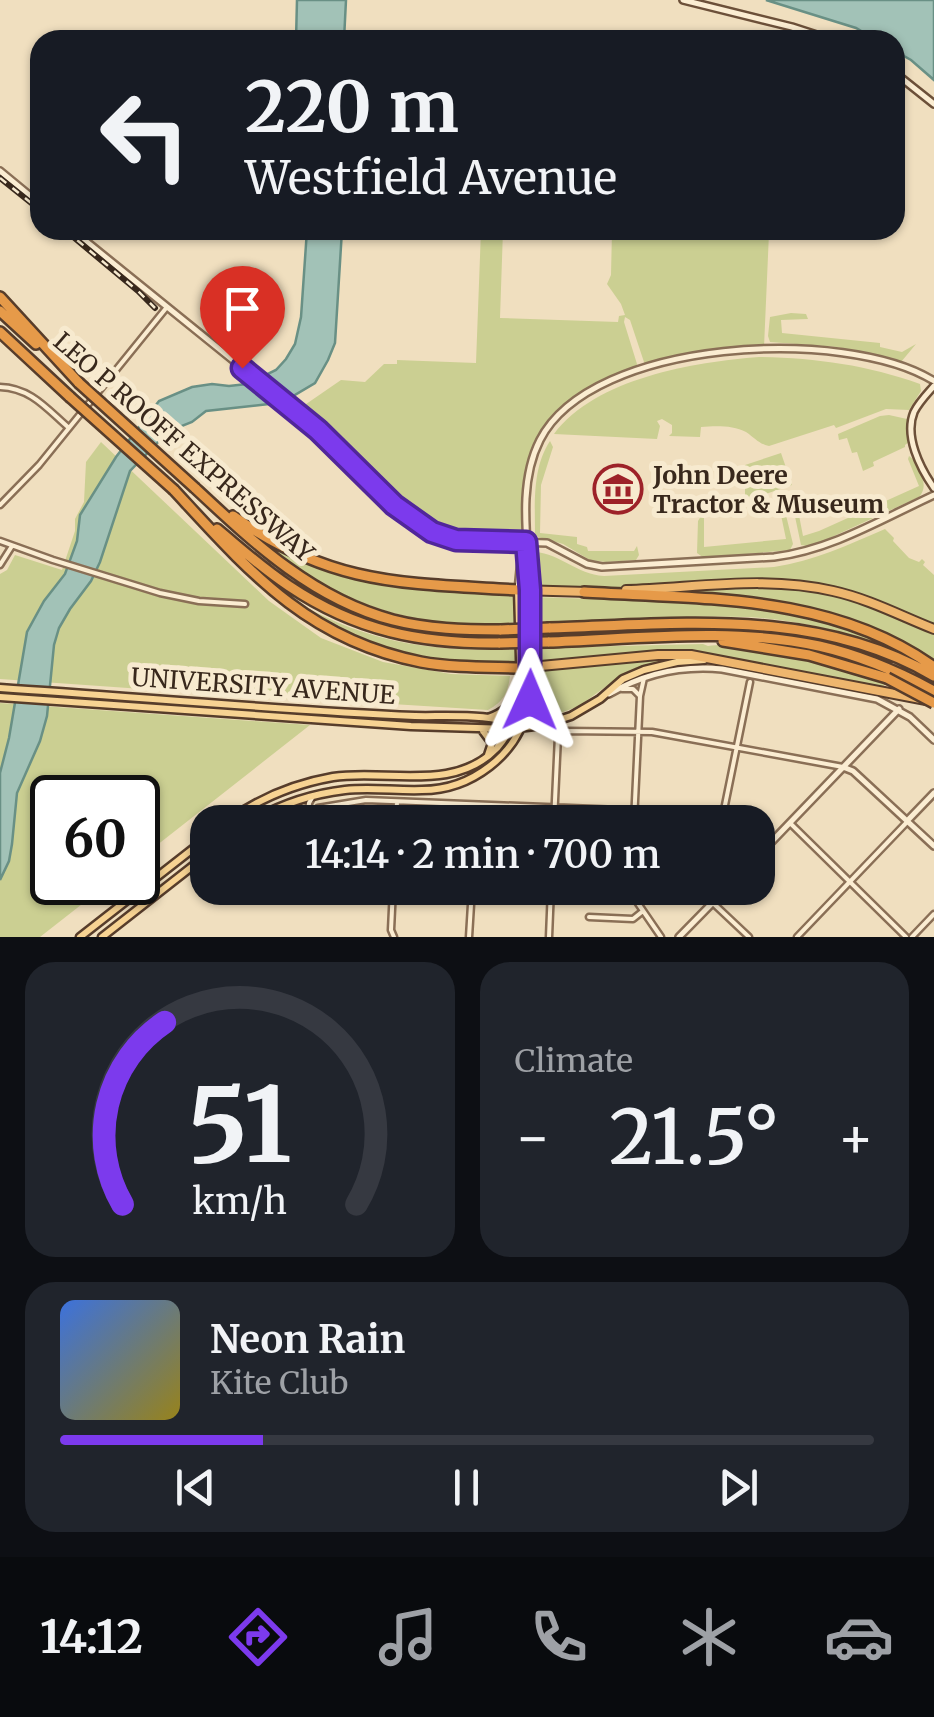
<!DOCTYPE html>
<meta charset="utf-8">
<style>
body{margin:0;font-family:Merriweather,serif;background:#20242c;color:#f1f3f6;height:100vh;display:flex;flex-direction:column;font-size:38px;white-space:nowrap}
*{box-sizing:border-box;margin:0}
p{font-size:32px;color:#9ea1a6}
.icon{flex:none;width:55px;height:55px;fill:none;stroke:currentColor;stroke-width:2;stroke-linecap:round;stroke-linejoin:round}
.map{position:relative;height:937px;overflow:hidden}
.sheet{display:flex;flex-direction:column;gap:25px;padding:25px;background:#0d0f14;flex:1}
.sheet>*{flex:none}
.top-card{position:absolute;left:30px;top:30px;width:875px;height:210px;border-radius:30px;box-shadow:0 2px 8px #0004;background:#171b24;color:#f1f3f6;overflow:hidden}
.speed{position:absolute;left:30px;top:775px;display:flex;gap:20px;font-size:50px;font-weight:700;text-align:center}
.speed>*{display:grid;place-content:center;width:130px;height:130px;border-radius:50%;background:#171b24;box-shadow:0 2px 8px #0004;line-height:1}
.speed .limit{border:5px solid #111;border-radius:15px;background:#fff;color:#111}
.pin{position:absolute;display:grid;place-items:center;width:85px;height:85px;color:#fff;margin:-102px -42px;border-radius:50% 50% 50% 0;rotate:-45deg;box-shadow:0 0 10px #0007}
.pin .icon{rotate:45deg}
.me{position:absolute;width:110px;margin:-55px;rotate:1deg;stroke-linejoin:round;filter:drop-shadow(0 0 8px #0008)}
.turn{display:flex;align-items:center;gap:35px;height:210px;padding:0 50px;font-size:45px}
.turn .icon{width:130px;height:130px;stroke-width:2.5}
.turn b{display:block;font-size:70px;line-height:85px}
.big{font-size:75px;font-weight:600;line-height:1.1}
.sheet .card{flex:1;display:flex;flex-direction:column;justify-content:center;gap:15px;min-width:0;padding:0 35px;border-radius:30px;background:#20242c}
.sheet .dial{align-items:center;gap:0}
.dial svg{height:260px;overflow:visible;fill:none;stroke:#363941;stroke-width:7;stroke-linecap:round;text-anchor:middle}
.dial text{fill:#f1f3f6;stroke:none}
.song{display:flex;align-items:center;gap:30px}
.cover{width:120px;height:120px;border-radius:15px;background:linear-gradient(135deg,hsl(220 70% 55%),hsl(50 70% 35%))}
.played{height:10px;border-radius:5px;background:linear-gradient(90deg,#7c3aed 25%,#363941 25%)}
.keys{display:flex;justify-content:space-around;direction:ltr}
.heat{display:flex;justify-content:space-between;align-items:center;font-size:55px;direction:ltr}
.sheet .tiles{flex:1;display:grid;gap:25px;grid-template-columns:1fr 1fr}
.card:last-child{grid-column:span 2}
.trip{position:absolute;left:190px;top:805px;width:585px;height:100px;border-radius:30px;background:#171b24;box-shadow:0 2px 8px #0004;font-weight:600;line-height:100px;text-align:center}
.menu{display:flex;height:160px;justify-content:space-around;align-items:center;background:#090b0e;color:#9ea1a6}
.menu .icon{width:70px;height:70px}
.menu .selected{color:#7c3aed}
.menu b{font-size:45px;color:#f1f3f6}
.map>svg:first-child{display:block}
.green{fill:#cbcf92}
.water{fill:#a2c2b7;stroke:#699085;stroke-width:2.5}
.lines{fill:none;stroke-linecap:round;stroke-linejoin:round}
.minor-casing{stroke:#8a6f56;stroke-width:9}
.tertiary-casing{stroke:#8a6f56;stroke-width:10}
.secondary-casing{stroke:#6c5039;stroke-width:10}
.primary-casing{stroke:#573d2b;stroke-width:11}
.trunk-casing{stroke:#573d2b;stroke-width:12}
.motorway-casing{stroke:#573d2b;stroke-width:14}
.minor{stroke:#fbedd2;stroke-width:4}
.tertiary{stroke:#fbedd2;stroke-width:5}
.secondary{stroke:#fbedd2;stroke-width:5}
.primary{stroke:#f7d393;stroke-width:6}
.trunk{stroke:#eeb66e;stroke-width:8}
.motorway{stroke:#e69a49;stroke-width:9}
.rail-casing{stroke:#38281c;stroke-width:6}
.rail{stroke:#f7eacf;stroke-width:2.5;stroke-dasharray:8;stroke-linecap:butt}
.motorway-bridge-casing{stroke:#573d2b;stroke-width:14;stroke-linecap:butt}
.motorway-bridge{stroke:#e69a49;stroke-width:9}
.route-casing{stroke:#51269a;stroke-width:25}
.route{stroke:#7c3aed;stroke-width:18}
.labels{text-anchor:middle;stroke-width:10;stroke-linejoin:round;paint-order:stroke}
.street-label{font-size:25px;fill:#38281c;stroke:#f7eacf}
.poi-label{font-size:25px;font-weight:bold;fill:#38281c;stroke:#f7eacf;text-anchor:start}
</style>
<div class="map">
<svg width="934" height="937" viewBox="0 0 934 937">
<rect width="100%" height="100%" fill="#f0dfbf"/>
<path class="green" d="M 481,230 L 503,230 L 500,318 L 618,322 L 619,316 L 625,315 L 621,304 L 607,284 L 611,275 L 612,231 L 748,235 L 749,232 L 769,233 L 764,347 L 720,351 L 646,368 L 630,320 L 625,317 L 624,322 L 637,364 L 635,372 L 577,400 L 540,439 L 528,478 L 526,541 L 456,540 L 443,536 L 394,505 L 296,411 L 341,380 L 365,382 L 384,364 L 397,364 L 397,360 L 476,363 Z
M 791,313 L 806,314 L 808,319 L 781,320 L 782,333 L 880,343 L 880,347 L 902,352 L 916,344 L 901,362 L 837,347 L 770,342 L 768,336 L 770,317 Z
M 759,357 C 815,358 867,365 920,384 L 921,391 L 909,410 L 886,409 L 836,428 L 834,425 L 769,446 C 759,444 755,438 746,432 C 733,425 715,426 701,427 L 700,437 L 669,436 L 672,433 L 672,425 L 662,419 L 657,421 L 660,426 L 657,439 L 554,434 C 596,378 694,362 759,357 Z
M 889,415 L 907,419 L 909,442 L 905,445 L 905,447 L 873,462 L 874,466 L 863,471 L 857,452 L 852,453 L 847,438 L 839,440 L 838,434 L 880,416 Z
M 550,441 L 553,447 L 541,485 L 540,533 L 577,537 L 577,544 L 587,547 L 588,551 L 634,551 L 637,546 L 639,555 L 636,560 L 606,562 L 590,560 L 563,544 L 535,536 C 535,504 532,468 550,441 Z
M 101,442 L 269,601 L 321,638 L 383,662 L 451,674 L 510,676 C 508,693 503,702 488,710 L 328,700 L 327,702 L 0,679 L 0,574 L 7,570 L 15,555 L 62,570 L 75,531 L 75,519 L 84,502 L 86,462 Z
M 781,453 L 792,485 L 745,501 L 745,465 Z
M 909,456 L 913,459 C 919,471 930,485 919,497 L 821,542 L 807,546 L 801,545 L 793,507 L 798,510 L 803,536 L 819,531 L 919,486 L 908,459 Z
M 782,509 L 785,511 L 793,544 L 790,550 L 704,558 L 697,553 L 698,521 L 701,516 L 704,518 L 704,547 L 786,539 L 781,515 Z
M 885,529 L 894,538 L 893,541 L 909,558 L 919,562 L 922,559 L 925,562 L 923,565 L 934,575 L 934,626 L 810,584 L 588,588 L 540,587 C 530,581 532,562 535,552 C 561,554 576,574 604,576 L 774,567 C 814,561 848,545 885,529 Z
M 269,544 C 355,591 420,589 515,593 L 517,622 C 424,633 339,605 268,546 Z
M 741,587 C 821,585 863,602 934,633 L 934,663 L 809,609 L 740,597 L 649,593 Z
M 534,597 L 727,603 L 774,608 L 843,625 L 900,650 L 899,652 C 850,633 800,620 748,617 C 677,614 607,623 537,621 L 534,618 Z
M 289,598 C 367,643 427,652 516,649 L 516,665 L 444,663 L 381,649 L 320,622 Z
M 703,644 L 708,646 C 753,640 841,665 885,683 L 883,687 L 723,657 L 690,653 L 534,663 L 534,648 Z
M 644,658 L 686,658 L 635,670 L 608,685 L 579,706 L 534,723 L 529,719 L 535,674 L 539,670 Z
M 0,703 L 310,725 L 138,860 L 138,798 L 52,798 L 52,882 L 109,883 L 40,937 L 0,937 Z
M 404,806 L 471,809 L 472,822 L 399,822 L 400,810 Z"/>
<path class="water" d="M 297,0 L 346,0 L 344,40 L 296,40 Z
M 766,0 L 934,0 L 934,80 L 911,60 L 895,51 L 895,40 L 876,40 L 856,28 Z
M 307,230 L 342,230 L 335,343 L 328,360 L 315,383 L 288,399 L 269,404 L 206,411 L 192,422 L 169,431 L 130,471 L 100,562 L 91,581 L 70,609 L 59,628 L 54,645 L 47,716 L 40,741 L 17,793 L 12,844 L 9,861 L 0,880 L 0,773 L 9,738 L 27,632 L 44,601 L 65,574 L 77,541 L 80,515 L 116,457 L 159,401 L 192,387 L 212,384 L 229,386 L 247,384 L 276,370 L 286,359 L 295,344 L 301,317 Z"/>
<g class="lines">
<g class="minor-casing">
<path id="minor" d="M 0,387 C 31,388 47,409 69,428
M 0,505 L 39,465 L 167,307
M 0,541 L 53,560 L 160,593 L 199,601 L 245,604
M 0,565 L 12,546
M 622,689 L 633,689 L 640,696
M 318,808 L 366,800 L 720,814 L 724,810 L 750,682
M 308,822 L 309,803 L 312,798
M 396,822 L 397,802
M 475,822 L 476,805
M 554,822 L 558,736 L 565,731 L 652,732 L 843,767
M 634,822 L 640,696 L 644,678
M 790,823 L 906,937
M 393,888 L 391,930 L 394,937
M 632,888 L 635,899 L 661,937
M 697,888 L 749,937
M 589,917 L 633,919 L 643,911
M 469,937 L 472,888
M 549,937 L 551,888
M 797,937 L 908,821
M 912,937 L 934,914"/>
</g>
<g class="tertiary-casing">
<path id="tertiary" d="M 0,171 L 40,204
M 72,230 L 296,411 L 394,505 L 432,532 L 456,540 L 547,543 L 587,564 L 602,567 L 774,557 C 831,550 882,519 934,495
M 518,590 L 522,550 L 525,544
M 530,590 C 528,542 517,485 540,440 C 592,338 846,326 934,381
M 609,694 C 645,673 681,665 722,669 L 877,699 L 910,717 L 934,740
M 843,767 L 853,771 L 934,846
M 908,820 L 934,793
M 758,856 L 899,709
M 679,937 L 727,888"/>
</g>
<g class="secondary-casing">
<path id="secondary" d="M 683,0 L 792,27 L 832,40
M 895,73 L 934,104
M 934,386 C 927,394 919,402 914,412 C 904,436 920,468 934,488"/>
</g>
<g class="primary-casing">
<path id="primary" d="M 0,688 C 138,697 276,710 415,716 C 441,717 500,712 520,728
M 0,697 L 411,726 L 510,729 L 543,725 L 571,716 L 600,699 L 623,679 L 644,670 L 677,662 L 704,660
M 488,718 C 503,713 512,705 518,691
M 483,731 L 492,743 L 488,755
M 226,822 C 258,799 293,784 333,777 C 388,769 454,793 497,748 C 511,732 519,713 521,692 L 518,590
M 250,822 C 279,805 311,794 345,790 C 370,787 396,791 422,790 C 471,790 518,755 528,706 C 536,671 530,626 530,590
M 80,937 L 208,837
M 102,937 L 208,854"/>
</g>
<g class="trunk-casing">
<path id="trunk" d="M 518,590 L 588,592
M 626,590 C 695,588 766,575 833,591 C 869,599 901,616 934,629
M 530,667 L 658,655 L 691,655 L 926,700"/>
</g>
<g class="motorway-casing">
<path id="motorway" d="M 0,297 L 79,383
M 0,311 L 36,344
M 0,332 L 70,397
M 195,488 C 254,543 313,599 393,620 C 428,629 464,630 501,630
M 174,490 C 248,570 307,640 421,662 C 454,668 487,667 521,668
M 233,516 C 332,586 403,583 518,590
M 217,529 C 240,548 263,569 289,586 C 356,631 421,644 500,643
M 584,592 C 704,599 832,594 934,667
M 549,628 C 680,624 816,607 934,676
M 723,641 L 809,655 L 887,678
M 548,642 C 635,639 733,627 819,646 C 859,655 897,671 934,691"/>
</g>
<use href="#minor" class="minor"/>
<use href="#tertiary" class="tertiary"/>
<use href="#secondary" class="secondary"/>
<use href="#primary" class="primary"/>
<use href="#trunk" class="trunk"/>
<use href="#motorway" class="motorway"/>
<g class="rail-casing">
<path id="rail" d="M 0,178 L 40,210
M 65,230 L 138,291 L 155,308"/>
</g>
<use href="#rail" class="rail"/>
<g class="motorway-bridge-casing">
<path id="motorway-bridge" d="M 79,383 L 195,488
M 70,397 L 174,490
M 501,630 L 549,628
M 500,643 L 548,642
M 887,678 L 934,703"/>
</g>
<use href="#motorway-bridge" class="motorway-bridge"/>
</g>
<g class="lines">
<g class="route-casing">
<path id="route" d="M 242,368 L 318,430 L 394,505 L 432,532 L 456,540 L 526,542 L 530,590 L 530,700"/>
</g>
<use href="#route" class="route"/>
</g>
<defs>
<g id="museum-ring" transform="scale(2.5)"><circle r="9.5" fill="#f7eacf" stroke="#9d2229" stroke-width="1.5"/><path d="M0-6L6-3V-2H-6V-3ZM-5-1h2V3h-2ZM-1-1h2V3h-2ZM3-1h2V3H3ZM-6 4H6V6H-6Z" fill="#9d2229"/></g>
</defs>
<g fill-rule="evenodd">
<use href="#museum-ring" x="618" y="489"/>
</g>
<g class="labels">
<g class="street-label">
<text transform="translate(184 447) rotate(41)" y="9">LEO P ROOFF EXPRESSWAY</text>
<text transform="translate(263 686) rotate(4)" y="9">UNIVERSITY AVENUE</text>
</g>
<g class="poi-label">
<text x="653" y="484">John Deere<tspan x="653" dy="29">Tractor &amp; Museum</tspan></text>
</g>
</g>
</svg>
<div class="speed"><div class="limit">60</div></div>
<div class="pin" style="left:242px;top:368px;background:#d93025"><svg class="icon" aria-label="arrive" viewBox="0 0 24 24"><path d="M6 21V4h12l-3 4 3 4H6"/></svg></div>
<svg class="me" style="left:530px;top:700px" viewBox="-20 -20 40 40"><path d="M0-17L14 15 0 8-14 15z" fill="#7c3aed" stroke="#fff" stroke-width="4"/></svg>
<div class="trip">14:14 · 2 min · 700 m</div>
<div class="top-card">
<div class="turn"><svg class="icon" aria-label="left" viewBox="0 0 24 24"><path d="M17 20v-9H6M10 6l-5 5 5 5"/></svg><div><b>220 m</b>Westfield Avenue</div></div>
</div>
</div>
<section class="sheet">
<div class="tiles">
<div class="card dial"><svg viewBox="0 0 100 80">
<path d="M14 69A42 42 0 1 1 86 69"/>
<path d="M14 69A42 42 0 0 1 27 13" stroke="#7c3aed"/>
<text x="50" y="56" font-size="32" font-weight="700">51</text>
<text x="50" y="72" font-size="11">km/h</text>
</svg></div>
<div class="card"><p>Climate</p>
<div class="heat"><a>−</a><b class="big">21.5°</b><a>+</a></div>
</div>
<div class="card">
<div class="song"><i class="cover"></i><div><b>Neon Rain</b><p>Kite Club</p></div></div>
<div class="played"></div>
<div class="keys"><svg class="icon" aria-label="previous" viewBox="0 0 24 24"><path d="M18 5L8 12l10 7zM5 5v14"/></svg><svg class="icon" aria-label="pause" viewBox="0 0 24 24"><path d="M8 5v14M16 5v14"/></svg><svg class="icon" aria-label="next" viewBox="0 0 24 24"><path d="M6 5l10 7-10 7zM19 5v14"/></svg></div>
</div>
</div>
</section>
<nav class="menu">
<b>14:12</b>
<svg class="icon selected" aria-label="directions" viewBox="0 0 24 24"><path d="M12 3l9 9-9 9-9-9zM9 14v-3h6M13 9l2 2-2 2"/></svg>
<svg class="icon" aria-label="music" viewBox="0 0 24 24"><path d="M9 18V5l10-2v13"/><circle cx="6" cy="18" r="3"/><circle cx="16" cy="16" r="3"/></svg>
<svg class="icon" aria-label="phone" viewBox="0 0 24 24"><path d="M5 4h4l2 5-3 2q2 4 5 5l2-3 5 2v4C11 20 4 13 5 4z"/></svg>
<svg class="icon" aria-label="climate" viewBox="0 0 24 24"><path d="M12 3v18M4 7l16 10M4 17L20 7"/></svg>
<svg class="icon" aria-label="car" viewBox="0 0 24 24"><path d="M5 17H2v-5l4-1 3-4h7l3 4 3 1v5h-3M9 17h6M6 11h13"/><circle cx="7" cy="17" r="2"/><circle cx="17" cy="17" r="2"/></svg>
</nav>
